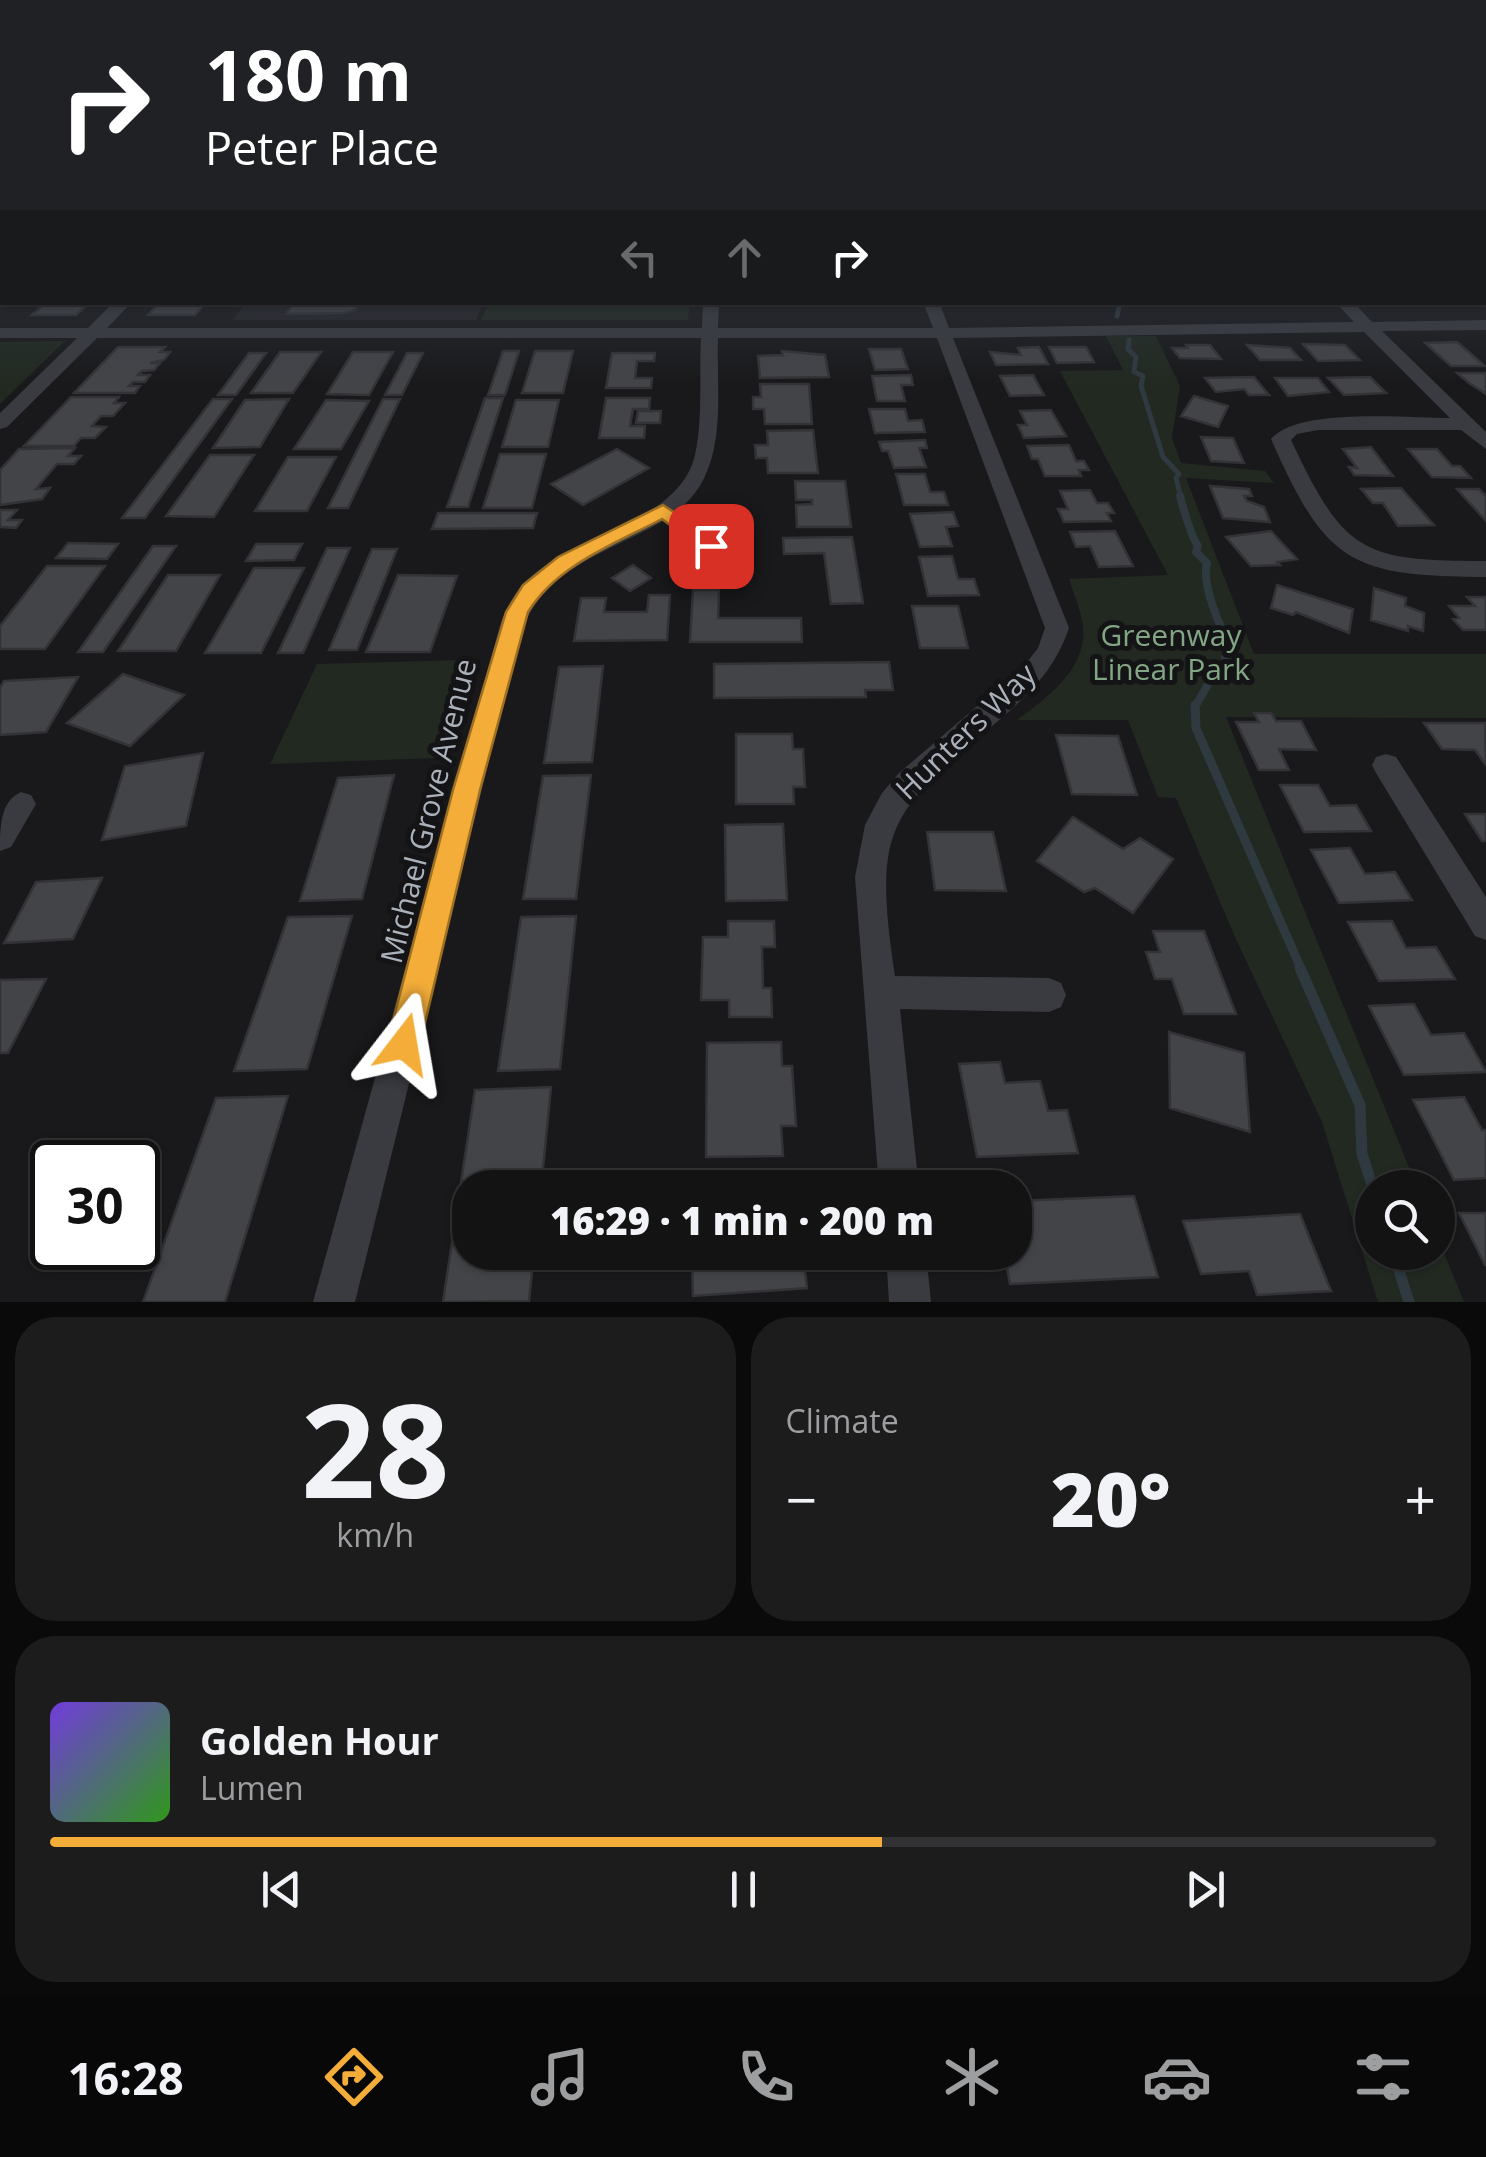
<!DOCTYPE html>
<meta charset="utf-8">
<style>
body{margin:0;font-family:"Open Sans",sans-serif;background:#1c1c1d;color:#f1f3f6;height:100vh;display:flex;flex-direction:column;font-size:38px;white-space:nowrap}
*{box-sizing:border-box;margin:0}
p{font-size:32px;color:#9d9ea0}
.icon{flex:none;width:55px;height:55px;fill:none;stroke:currentColor;stroke-width:2;stroke-linecap:round;stroke-linejoin:round}
.map{position:relative;height:1302px;overflow:hidden}
.sheet{display:flex;flex-direction:column;gap:15px;padding:15px;background:#0a0a0b;flex:1}
.sheet>*{flex:none}
.top-card{position:absolute;left:0px;top:0px;width:1488px;height:305px;box-shadow:0 2px 8px #0004,0 0 0 2px #323234;background:#202124;color:#fff;overflow:hidden}
.tools{position:absolute;left:1355px;top:1170px;display:grid;gap:20px}
.tools a{display:grid;place-items:center;width:100px;height:100px;border-radius:50%;background:#131314;box-shadow:0 2px 8px #0004,0 0 0 2px #323234;font-size:50px}
.speed{position:absolute;left:30px;top:1140px;display:flex;gap:20px;font-size:50px;font-weight:700;text-align:center}
.speed>*{display:grid;place-content:center;width:130px;height:130px;border-radius:50%;background:#131314;box-shadow:0 2px 8px #0004,0 0 0 2px #323234;line-height:1}
.speed .limit{border:5px solid #111;border-radius:15px;background:#fff;color:#111}
.pin{position:absolute;display:grid;place-items:center;width:85px;height:85px;color:#fff;margin:-42px;border-radius:20px;box-shadow:0 5px 15px #0006}
.me{position:absolute;width:110px;margin:-55px;rotate:14deg;stroke-linejoin:round;filter:drop-shadow(0 0 8px #0008)}
.turn{display:flex;align-items:center;gap:35px;height:210px;padding:0 40px;font-size:45px}
.turn .icon{width:130px;height:130px;stroke-width:2.5}
.turn b{display:block;font-size:70px;line-height:85px}
.lanes{display:flex;align-items:center;height:95px;padding:0 40px;background:#0003;justify-content:center;gap:50px;direction:ltr}
.lanes .off{opacity:.35}
.big{font-size:75px;font-weight:800;line-height:1.1}
.sheet .card{flex:1;display:flex;flex-direction:column;justify-content:center;gap:15px;min-width:0;padding:0 35px;border-radius:40px;background:#1c1c1d}
.sheet .dial{align-items:center;gap:0}
.dial b{font-size:130px;line-height:1}
.song{display:flex;align-items:center;gap:30px}
.cover{width:120px;height:120px;border-radius:15px;background:linear-gradient(135deg,hsl(260 70% 55%),hsl(110 70% 35%))}
.played{height:10px;border-radius:5px;background:linear-gradient(90deg,#f4ad38 60%,#323234 60%)}
.keys{display:flex;justify-content:space-around;direction:ltr}
.heat{display:flex;justify-content:space-between;align-items:center;font-size:55px;direction:ltr}
.sheet .tiles{flex:1;display:grid;gap:15px;grid-template-columns:1fr 1fr}
.card:last-child{grid-column:span 2}
.trip{position:absolute;left:452px;top:1170px;width:580px;height:100px;border-radius:40px;background:#131314;box-shadow:0 2px 8px #0004,0 0 0 2px #323234;font-weight:800;line-height:100px;text-align:center}
.dock{display:flex;height:160px;justify-content:space-around;align-items:center;background:#080808;color:#9d9ea0}
.dock .icon{width:70px;height:70px}
.dock .on{color:#f4ad38}
.dock b{font-size:45px;color:#f1f3f6}
.map>svg:first-child{display:block}
.built{fill:#252528}
.green{fill:#212921}
.lines{fill:none;stroke-linecap:round;stroke-linejoin:round}
.stream-far3{stroke:#2e3940;stroke-width:5}
.stream-far2{stroke:#2e3940;stroke-width:8}
.stream-far1{stroke:#2e3940;stroke-width:9}
.stream{stroke:#2e3940;stroke-width:11}
.building{fill:#434448;stroke:#333337;stroke-width:2.5}
.minor{fill:#3a3b40;fill-rule:evenodd}
.route{fill:#f4ad38;stroke:#9f7024;stroke-width:2.5}
.labels{text-anchor:middle;stroke-width:10;stroke-linejoin:round;paint-order:stroke}
.park-label{font-size:30px;fill:#82a683;stroke:#141416}
.street-label{font-size:30px;fill:#abb1bb;stroke:#141416}
</style>
<div class="map">
<svg width="1486" height="1302" viewBox="0 0 1486 1302">
<rect width="100%" height="100%" fill="#19191b"/>
<path class="built" d="M 246,303 L 483,303 L 476,320 L 232,320 Z"/>
<path class="green" d="M 489,303 L 489,302 L 690,303 L 688,320 L 481,320 Z
M 1106,336 L 1156,336 L 1180,386 L 1172,438 L 1181,463 L 1265,471 L 1274,483 L 1186,478 L 1254,654 L 1486,654 L 1486,718 L 1226,717 L 1417,1187 L 1372,1188 L 1372,1252 L 1438,1252 L 1438,1238 L 1464,1302 L 1378,1302 L 1322,1122 L 1235,937 L 1176,798 L 1158,797 L 1128,720 L 1017,720 C 1047,698 1088,668 1083,626 C 1081,611 1074,594 1069,579 L 1168,575 L 1060,371 L 1123,370 Z
M 65,341 L 0,404 L 0,342 Z
M 463,660 L 438,758 L 270,764 L 317,664 Z"/>
<g class="lines">
<path class="stream-far3" d="M 1117,316 L 1120,302
M 1129,340 L 1128,349 L 1136,357 L 1134,372 L 1143,376 L 1141,386 L 1163,457 L 1179,474 L 1176,478 L 1181,498"/>
<path class="stream-far2" d="M 1180,496 C 1183,507 1192,539 1198,546 L 1196,552 L 1207,563 C 1201,584 1220,629 1232,647 L 1225,657
M 1195,707 L 1215,672"/>
<path class="stream-far1" d="M 1195,705 L 1196,728 L 1302,971"/>
<path class="stream" d="M 1300,968 L 1360,1105 L 1362,1154 L 1373,1188
M 1393,1252 L 1409,1302"/>
</g>
<path class="building" d="M 47,302 L 90,302 L 76,315 L 32,315 Z
M 160,302 L 206,302 L 195,315 L 148,315 Z
M 294,302 L 360,302 L 355,310 L 345,313 L 286,314 Z
M 1457,342 L 1485,366 L 1451,366 L 1425,343 Z
M 1303,344 L 1345,345 L 1360,360 L 1318,361 Z
M 1186,345 L 1210,345 L 1221,359 L 1180,358 L 1172,348 L 1188,348 Z
M 1247,345 L 1290,348 L 1301,360 L 1260,360 Z
M 118,347 L 165,347 L 160,352 L 170,352 L 164,360 L 150,363 L 160,363 L 154,370 L 142,371 L 138,375 L 150,375 L 145,382 L 133,382 L 129,386 L 140,386 L 135,393 L 74,393 Z
M 1039,347 L 1048,364 L 996,365 L 990,352 L 1021,355 L 1018,348 Z
M 1049,347 L 1086,347 L 1094,362 L 1057,363 Z
M 869,349 L 901,349 L 908,369 L 875,370 Z
M 503,351 L 519,351 L 505,395 L 488,395 Z
M 535,351 L 573,351 L 563,393 L 522,393 Z
M 782,351 L 825,355 L 829,377 L 760,378 L 758,356 L 783,355 Z
M 280,352 L 321,352 L 293,393 L 251,393 Z
M 353,352 L 393,352 L 369,395 L 327,394 Z
M 249,353 L 266,353 L 236,395 L 218,395 Z
M 407,353 L 423,353 L 402,395 L 385,395 Z
M 612,353 L 655,353 L 654,361 L 637,361 L 635,378 L 652,378 L 651,388 L 606,388 Z
M 1457,373 L 1486,373 L 1486,394 L 1469,383 Z
M 911,375 L 913,385 L 901,385 L 905,401 L 877,401 L 872,376 Z
M 1033,375 L 1044,395 L 1010,396 L 1000,376 Z
M 1254,377 L 1269,395 L 1249,395 L 1244,389 L 1216,392 L 1205,378 Z
M 1370,377 L 1386,393 L 1344,395 L 1328,378 Z
M 1275,378 L 1318,378 L 1329,392 L 1288,396 Z
M 760,384 L 809,384 L 812,424 L 765,424 L 764,409 L 753,409 L 753,397 L 761,397 Z
M 1194,396 L 1228,406 L 1218,427 L 1181,416 Z
M 71,397 L 119,397 L 114,403 L 125,403 L 113,416 L 101,416 L 92,426 L 106,427 L 95,438 L 81,438 L 74,446 L 24,446 Z
M 485,398 L 503,398 L 468,507 L 447,507 Z
M 606,398 L 650,398 L 649,409 L 633,409 L 630,426 L 645,426 L 644,438 L 599,438 Z
M 213,399 L 232,399 L 145,518 L 122,518 Z
M 289,399 L 260,447 L 213,448 L 245,400 Z
M 383,399 L 400,399 L 348,508 L 328,508 Z
M 326,400 L 369,401 L 341,449 L 294,449 Z
M 516,400 L 559,400 L 548,447 L 502,447 Z
M 869,409 L 905,409 L 908,421 L 922,420 L 925,432 L 875,433 Z
M 1051,410 L 1066,436 L 1024,438 L 1018,425 L 1027,425 L 1020,411 Z
M 638,411 L 661,411 L 660,423 L 636,423 Z
M 813,430 L 818,473 L 768,473 L 767,458 L 756,458 L 755,445 L 768,445 L 767,431 Z
M 1201,437 L 1233,438 L 1244,463 L 1211,461 Z
M 925,440 L 927,448 L 919,448 L 926,467 L 894,468 L 888,451 L 882,451 L 879,442 Z
M 1069,445 L 1076,461 L 1084,461 L 1089,470 L 1079,470 L 1081,476 L 1045,476 L 1038,459 L 1032,459 L 1027,446 Z
M 1371,447 L 1393,476 L 1354,475 L 1349,467 L 1357,468 L 1343,449 Z
M 75,448 L 68,456 L 81,456 L 74,464 L 57,464 L 36,489 L 50,488 L 42,499 L 0,505 L 0,470 L 19,449 Z
M 617,449 L 649,468 L 583,505 L 551,484 Z
M 1408,449 L 1437,449 L 1452,466 L 1460,466 L 1471,478 L 1432,477 Z
M 500,454 L 546,454 L 532,508 L 483,508 Z
M 210,455 L 254,455 L 214,517 L 166,516 Z
M 288,457 L 336,457 L 307,511 L 255,511 Z
M 896,474 L 925,474 L 930,492 L 944,492 L 948,505 L 904,505 Z
M 795,481 L 845,481 L 851,527 L 797,527 L 796,505 L 812,504 L 812,500 L 796,500 Z
M 1210,486 L 1249,489 L 1252,496 L 1244,496 L 1247,501 L 1264,507 L 1270,522 L 1223,518 Z
M 1401,488 L 1434,525 L 1398,526 L 1383,503 L 1373,503 L 1361,489 Z
M 1457,489 L 1479,489 L 1486,496 L 1486,521 Z
M 1090,490 L 1097,503 L 1108,503 L 1114,513 L 1107,513 L 1111,521 L 1064,522 L 1058,509 L 1068,509 L 1060,491 Z
M 0,510 L 17,510 L 8,520 L 22,520 L 16,528 L 0,527 Z
M 953,512 L 958,526 L 946,527 L 952,546 L 920,547 L 910,514 Z
M 438,513 L 537,513 L 533,528 L 432,529 Z
M 1115,531 L 1133,566 L 1099,567 L 1090,546 L 1076,547 L 1070,532 Z
M 1271,531 L 1297,559 L 1277,562 L 1280,565 L 1251,566 L 1226,537 Z
M 852,537 L 863,603 L 831,604 L 824,553 L 784,554 L 783,538 Z
M 68,543 L 118,544 L 107,559 L 56,558 Z
M 256,544 L 302,544 L 294,560 L 246,561 Z
M 153,546 L 176,546 L 103,652 L 78,652 Z
M 327,548 L 350,548 L 303,653 L 278,653 Z
M 372,549 L 397,549 L 357,650 L 329,650 Z
M 952,556 L 958,579 L 974,579 L 979,595 L 928,596 L 919,557 Z
M 633,565 L 651,578 L 630,591 L 612,578 Z
M 47,566 L 105,566 L 45,649 L 0,649 L 0,626 Z
M 254,568 L 304,568 L 261,653 L 205,653 Z
M 168,575 L 220,575 L 176,651 L 118,651 Z
M 398,575 L 457,576 L 430,652 L 366,652 Z
M 1277,585 L 1353,609 L 1349,633 L 1296,612 L 1293,615 L 1271,608 Z
M 1374,588 L 1406,598 L 1405,606 L 1424,613 L 1423,631 L 1408,626 L 1408,631 L 1371,620 Z
M 693,590 L 719,590 L 718,618 L 801,618 L 802,642 L 690,642 Z
M 649,595 L 670,595 L 667,640 L 574,641 L 581,598 L 606,598 L 604,612 L 647,612 Z
M 1467,597 L 1486,597 L 1486,630 L 1463,630 L 1453,619 L 1459,618 L 1449,606 L 1475,606 Z
M 912,606 L 958,606 L 968,648 L 920,648 Z
M 889,662 L 893,690 L 865,690 L 866,697 L 714,698 L 714,664 Z
M 603,666 L 592,762 L 544,763 L 559,667 Z
M 123,674 L 184,695 L 130,746 L 67,723 Z
M 78,677 L 46,732 L 0,735 L 0,688 L 4,681 Z
M 1254,713 L 1271,713 L 1276,721 L 1301,721 L 1316,750 L 1279,749 L 1289,770 L 1259,770 L 1236,722 L 1259,722 Z
M 1424,723 L 1485,723 L 1486,765 L 1475,750 L 1442,749 Z
M 736,734 L 792,734 L 793,749 L 803,749 L 805,787 L 793,787 L 794,804 L 736,804 Z
M 1056,735 L 1118,736 L 1137,795 L 1072,794 Z
M 203,753 L 186,826 L 102,840 L 125,766 Z
M 394,775 L 362,899 L 300,901 L 338,778 Z
M 591,775 L 576,899 L 523,899 L 543,776 Z
M 1280,785 L 1318,785 L 1330,806 L 1356,805 L 1371,831 L 1304,832 Z
M 1465,814 L 1486,814 L 1486,841 L 1482,841 Z
M 1073,817 L 1123,849 L 1140,838 L 1173,859 L 1133,913 L 1095,888 L 1084,892 L 1037,861 Z
M 783,824 L 787,900 L 726,901 L 725,825 Z
M 927,832 L 993,832 L 1006,891 L 935,890 Z
M 1350,848 L 1365,874 L 1395,872 L 1412,900 L 1339,903 L 1311,850 Z
M 102,878 L 73,939 L 4,943 L 36,882 Z
M 352,916 L 307,1069 L 234,1071 L 288,917 Z
M 576,916 L 560,1069 L 498,1071 L 521,917 Z
M 728,921 L 774,921 L 775,947 L 762,947 L 763,988 L 771,988 L 772,1017 L 729,1017 L 729,1000 L 701,1000 L 703,937 L 728,937 Z
M 1392,921 L 1406,948 L 1436,947 L 1455,979 L 1379,981 L 1348,922 Z
M 1153,931 L 1204,931 L 1236,1014 L 1184,1014 L 1172,979 L 1155,979 L 1146,952 L 1160,952 Z
M 46,979 L 8,1053 L 0,1053 L 0,980 Z
M 1414,1004 L 1431,1035 L 1464,1033 L 1486,1072 L 1404,1075 L 1369,1006 Z
M 1169,1032 L 1244,1053 L 1250,1132 L 1170,1108 Z
M 781,1042 L 782,1066 L 792,1066 L 796,1126 L 781,1126 L 783,1156 L 706,1157 L 707,1043 Z
M 1000,1062 L 1005,1083 L 1040,1081 L 1048,1111 L 1067,1110 L 1078,1153 L 977,1157 L 959,1064 Z
M 551,1087 L 541,1188 L 470,1188 L 470,1252 L 534,1252 L 529,1301 L 443,1302 L 475,1090 Z
M 288,1096 L 225,1302 L 143,1302 L 216,1098 Z
M 1464,1097 L 1482,1130 L 1486,1130 L 1486,1178 L 1454,1180 L 1413,1100 Z
M 797,1179 L 797,1188 L 691,1188 L 691,1187 Z
M 1134,1196 L 1158,1277 L 1010,1284 L 1004,1252 L 1015,1252 L 1015,1201 Z
M 1459,1213 L 1486,1213 L 1486,1265 L 1485,1265 Z
M 1300,1214 L 1331,1291 L 1257,1295 L 1249,1271 L 1201,1274 L 1183,1221 Z
M 692,1252 L 803,1252 L 807,1288 L 693,1296 Z"/>
<g class="lines">
<path class="minor" d="M 114,302 L 132,302 L 107,328 L 702,328 L 703,302 L 719,302 L 718,328 L 933,328 L 923,302 L 939,302 L 949,328 L 1354,322 L 1335,302 L 1353,302 L 1372,322 L 1486,320 L 1486,330 L 1382,331 L 1486,432 L 1486,449 L 1461,430 L 1318,430 L 1297,434 L 1291,440 C 1344,553 1362,561 1486,561 L 1486,577 C 1351,576 1326,564 1271,439 C 1297,407 1407,418 1450,418 L 1364,332 L 953,338 L 1069,628 C 1057,664 1035,689 1006,714 C 892,813 871,818 895,976 L 1049,978 L 1061,983 L 1066,995 L 1061,1007 L 1049,1012 L 900,1009 L 919,1188 L 879,1188 L 855,877 L 865,825 L 882,793 L 899,773 L 1024,666 L 1038,648 L 1045,628 L 937,338 L 718,338 C 716,396 730,471 677,511 L 722,546 L 711,553 L 703,551 L 663,521 C 606,554 544,567 520,635 L 355,1302 L 313,1302 L 501,622 C 507,608 514,593 525,582 C 571,536 679,524 695,455 C 703,419 699,375 701,338 L 97,338 L 7,427 L 0,429 L 0,413 L 77,338 L 0,338 L 0,328 L 88,328 Z
M 1386,754 L 1396,757 L 1486,897 L 1486,940 L 1475,936 L 1376,773 L 1372,765 L 1376,757 Z
M 21,792 L 31,795 L 36,804 L 11,847 L 0,851 C 0,828 0,801 21,792 Z
M 886,1252 L 926,1252 L 931,1302 L 889,1302 Z"/>
</g>
<linearGradient id="sky" x2="0" y2="1"><stop stop-color="#0e0e0f"/><stop offset="0.52" stop-color="#383e4a"/><stop offset="1" stop-color="#383e4a" stop-opacity="0"/></linearGradient>
<rect width="1486" height="383" fill="url(#sky)"/>
<path class="route" d="M 663,505 L 718,541 L 718,550 L 704,550 L 662,519 C 614,544 557,565 528,612 L 480,790 L 420,1044 L 415,1055 L 404,1060 L 392,1055 L 387,1044 L 453,790 L 506,612 L 523,585 L 558,557 Z"/>
<g class="labels">
<g class="park-label">
<text x="1171" y="646">Greenway<tspan x="1171" dy="34">Linear Park</tspan></text>
</g>
<g class="street-label">
<text transform="translate(966 732) rotate(-44)" y="10">Hunters Way</text>
<text transform="translate(429 811) rotate(-76)" y="10">Michael Grove Avenue</text>
</g>
</g>
</svg>
<div class="tools">
<a><svg class="icon" aria-label="search" viewBox="0 0 24 24"><circle cx="10" cy="10" r="6"/><path d="M15 15l6 6"/></svg></a>
</div>
<div class="speed"><div class="limit">30</div></div>
<div class="pin" style="left:711px;top:546px;background:#d93025"><svg class="icon" aria-label="arrive" viewBox="0 0 24 24"><path d="M6 21V4h12l-3 4 3 4H6"/></svg></div>
<svg class="me" style="left:404px;top:1044px" viewBox="-20 -20 40 40"><path d="M0-17L14 15 0 8-14 15z" fill="#f4ad38" stroke="#fff" stroke-width="4"/></svg>
<div class="trip">16:29 · 1 min · 200 m</div>
<div class="top-card">
<div class="turn"><svg class="icon" aria-label="right" viewBox="0 0 24 24"><path d="M7 20v-9h11M14 6l5 5-5 5"/></svg><div><b>180 m</b>Peter Place</div></div>
<div class="lanes"><svg class="icon off" aria-label="left" viewBox="0 0 24 24"><path d="M17 20v-9H6M10 6l-5 5 5 5"/></svg><svg class="icon off" aria-label="ahead" viewBox="0 0 24 24"><path d="M12 20V5M6 11l6-6 6 6"/></svg><svg class="icon" aria-label="right" viewBox="0 0 24 24"><path d="M7 20v-9h11M14 6l5 5-5 5"/></svg></div>
</div>
</div>
<section class="sheet">
<div class="tiles">
<div class="card dial"><b>28</b><p>km/h</p></div>
<div class="card"><p>Climate</p>
<div class="heat"><a>−</a><b class="big">20°</b><a>+</a></div>
</div>
<div class="card">
<div class="song"><i class="cover"></i><div><b>Golden Hour</b><p>Lumen</p></div></div>
<div class="played"></div>
<div class="keys"><svg class="icon" aria-label="previous" viewBox="0 0 24 24"><path d="M18 5L8 12l10 7zM5 5v14"/></svg><svg class="icon" aria-label="pause" viewBox="0 0 24 24"><path d="M8 5v14M16 5v14"/></svg><svg class="icon" aria-label="next" viewBox="0 0 24 24"><path d="M6 5l10 7-10 7zM19 5v14"/></svg></div>
</div>
</div>
</section>
<nav class="dock">
<b>16:28</b>
<svg class="icon on" aria-label="directions" viewBox="0 0 24 24"><path d="M12 3l9 9-9 9-9-9zM9 14v-3h6M13 9l2 2-2 2"/></svg>
<svg class="icon" aria-label="music" viewBox="0 0 24 24"><path d="M9 18V5l10-2v13"/><circle cx="6" cy="18" r="3"/><circle cx="16" cy="16" r="3"/></svg>
<svg class="icon" aria-label="phone" viewBox="0 0 24 24"><path d="M5 4h4l2 5-3 2q2 4 5 5l2-3 5 2v4C11 20 4 13 5 4z"/></svg>
<svg class="icon" aria-label="climate" viewBox="0 0 24 24"><path d="M12 3v18M4 7l16 10M4 17L20 7"/></svg>
<svg class="icon" aria-label="car" viewBox="0 0 24 24"><path d="M5 17H2v-5l4-1 3-4h7l3 4 3 1v5h-3M9 17h6M6 11h13"/><circle cx="7" cy="17" r="2"/><circle cx="17" cy="17" r="2"/></svg>
<svg class="icon" aria-label="filters" viewBox="0 0 24 24"><path d="M4 7h16M4 17h16"/><circle cx="9" cy="7" r="2"/><circle cx="15" cy="17" r="2"/></svg>
</nav>
